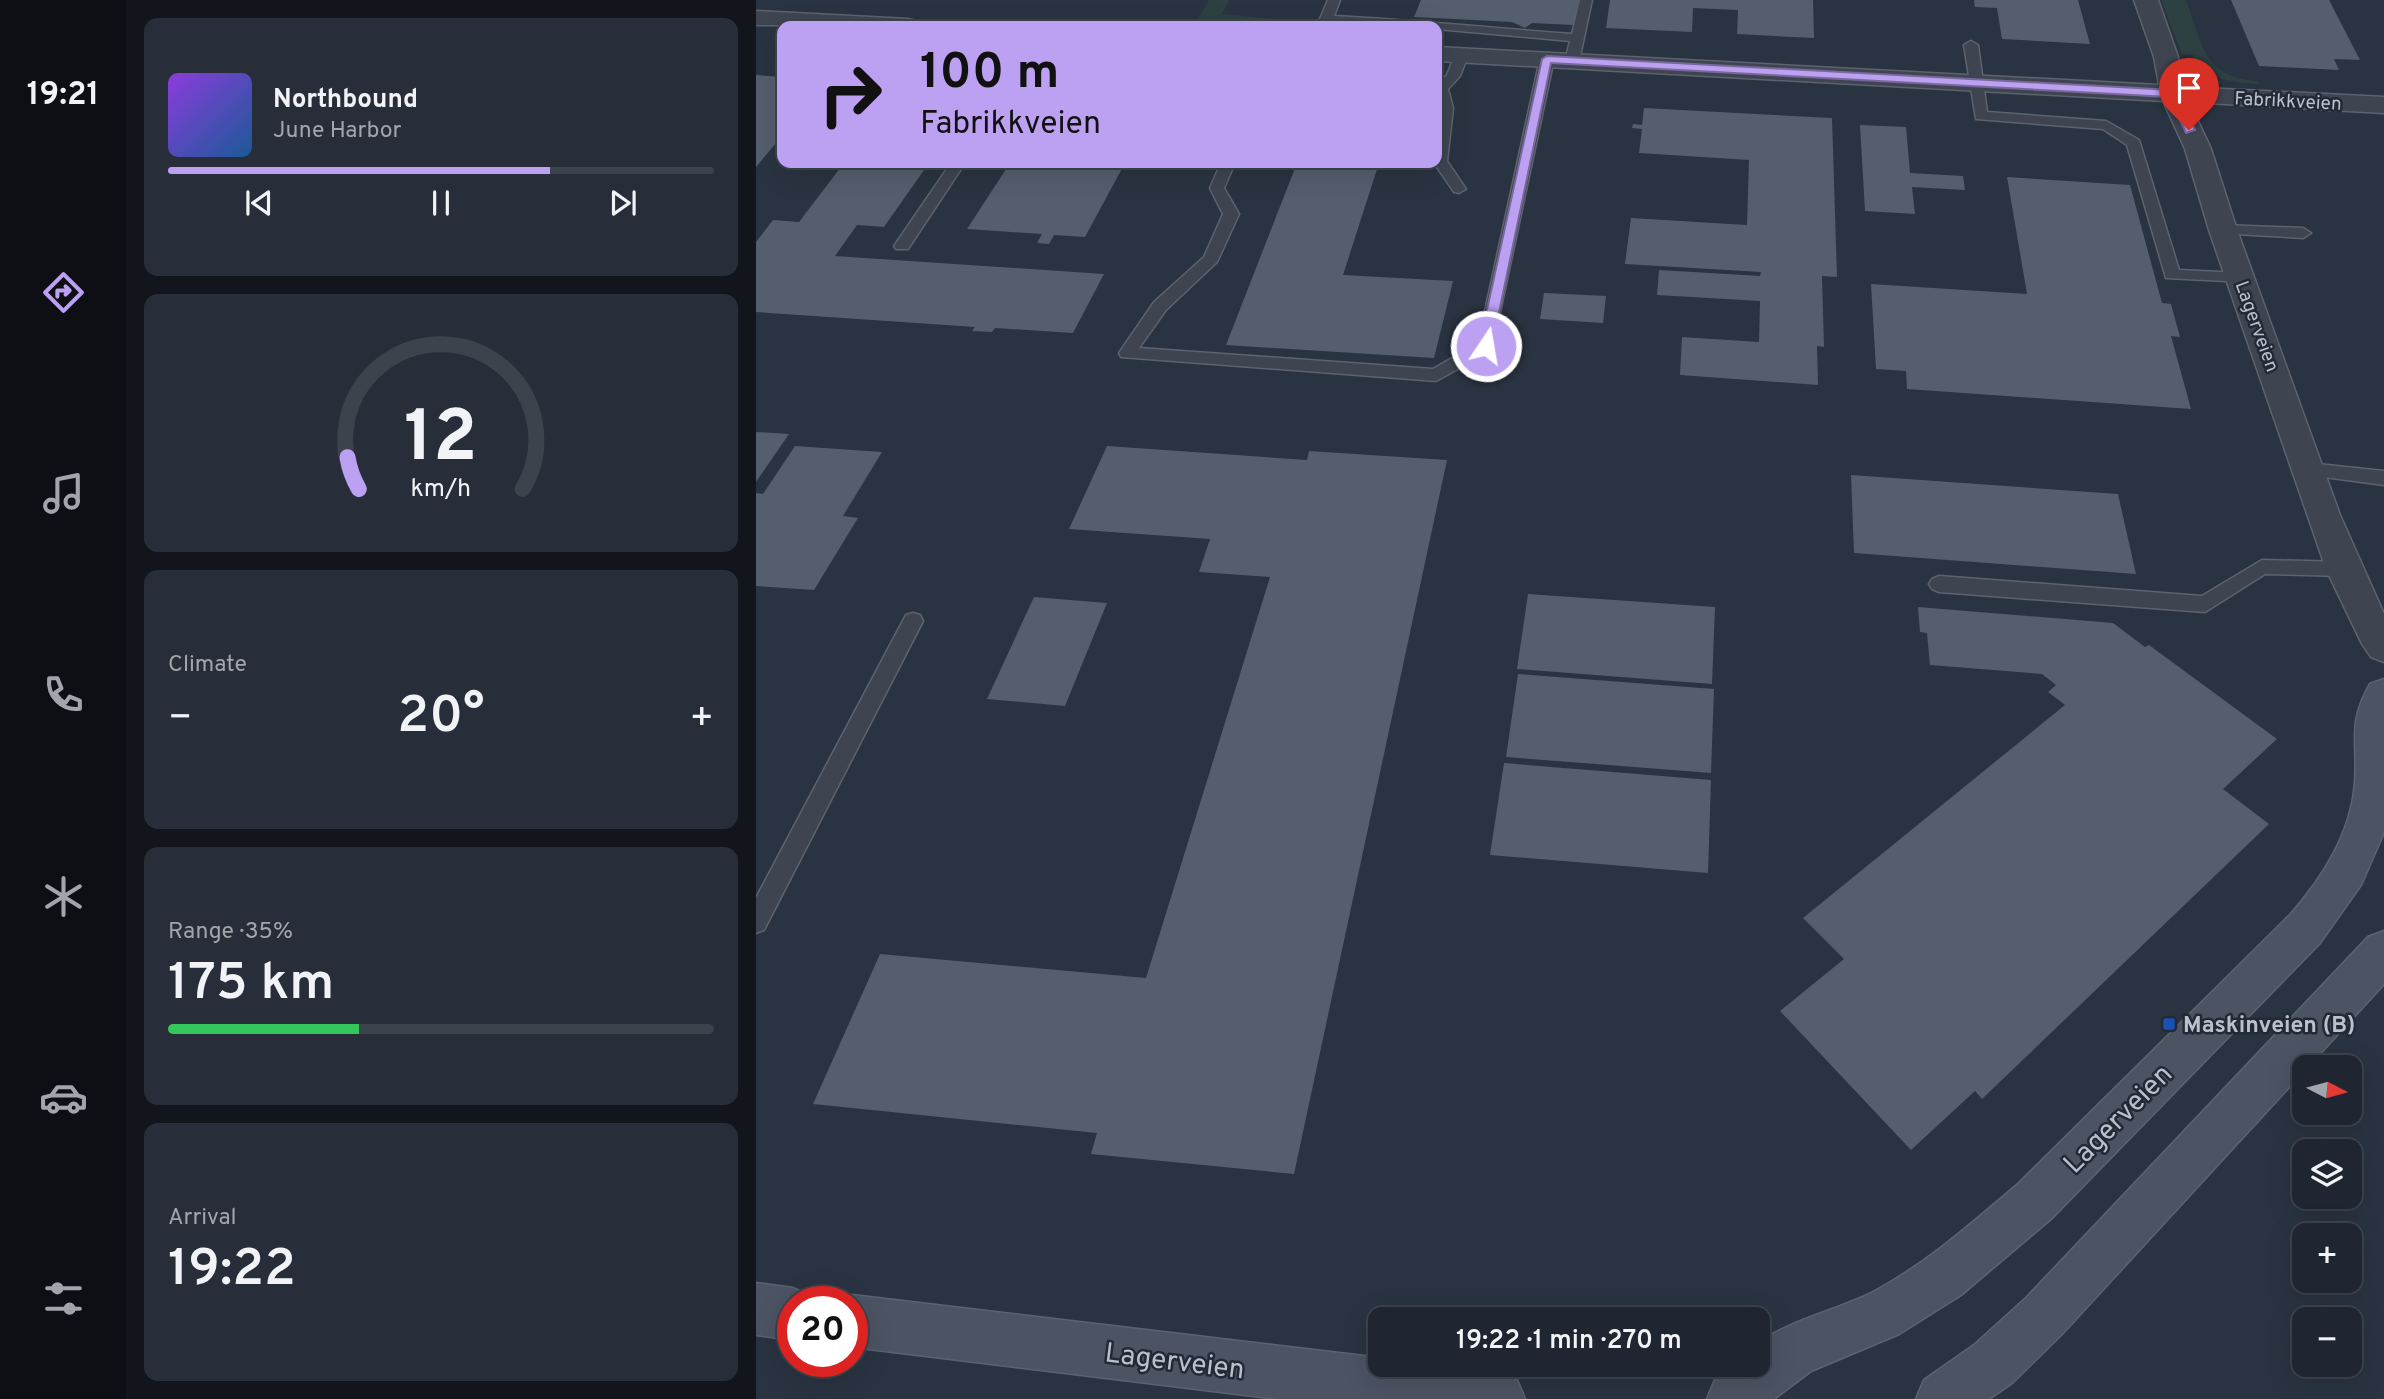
<!DOCTYPE html>
<meta charset="utf-8">
<style>
body{margin:0;font-family:Overpass,sans-serif;background:#282e39;color:#f1f3f6;height:100vh;display:flex;flex-direction:column;font-size:26px;white-space:nowrap}
*{box-sizing:border-box;margin:0}
p{font-size:23px;color:#a2a5ab}
.icon{flex:none;width:38px;height:38px;fill:none;stroke:currentColor;stroke-width:2;stroke-linecap:round;stroke-linejoin:round}
.map{position:relative;flex:1;overflow:hidden}
.sheet{display:flex;flex-direction:column;gap:18px;padding:18px;background:#12151b;width:630px}
.sheet>*{flex:none}
.banner{position:absolute;left:21px;top:21px;width:665px;height:147px;border-radius:14px;box-shadow:0 7px 28px #0002,0 0 0 2px #3d434d;background:#bca0f2;color:#111;overflow:hidden}
.needle{width:46px;rotate:96deg}
.controls{position:absolute;left:1536px;top:1055px;display:grid;gap:14px}
.controls a{display:grid;place-items:center;width:70px;height:70px;border-radius:14px;background:#202631;box-shadow:0 7px 28px #0002,0 0 0 2px #3d434d;font-size:35px}
.speed{position:absolute;left:21px;top:1286px;display:flex;gap:14px;font-size:35px;font-weight:700;text-align:center}
.speed>*{display:grid;place-content:center;width:91px;height:91px;border-radius:50%;background:#202631;box-shadow:0 7px 28px #0002,0 0 0 2px #3d434d;line-height:1}
.speed .limit{border:10px solid #d22;background:#fff;color:#111}
.pin{position:absolute;display:grid;place-items:center;width:60px;height:60px;color:#fff;margin:-72px -30px;border-radius:50% 50% 50% 0;rotate:-45deg;box-shadow:0 0 7px #0007}
.pin .icon{rotate:45deg}
.me{position:absolute;width:77px;margin:-38px;rotate:12deg;stroke-linejoin:round;filter:drop-shadow(0 0 5px #0008)}
.turn{display:flex;align-items:center;gap:24px;height:147px;padding:0 28px;font-size:32px}
.turn .icon{width:91px;height:91px;stroke-width:2.5}
.turn b{display:block;font-size:49px;line-height:60px}
.big{font-size:52px;font-weight:600;line-height:1.1}
.sheet .tile{flex:1;display:flex;flex-direction:column;justify-content:center;gap:10px;min-width:0;padding:0 24px;border-radius:14px;background:#282e39}
.sheet .dial{align-items:center;gap:0}
.dial svg{height:182px;overflow:visible;fill:none;stroke:#3d434d;stroke-width:7;stroke-linecap:round;text-anchor:middle}
.dial text{fill:#f1f3f6;stroke:none}
.song{display:flex;align-items:center;gap:21px}
.cover{width:84px;height:84px;border-radius:10px;background:linear-gradient(135deg,hsl(270 70% 55%),hsl(210 70% 35%))}
.played{height:7px;border-radius:4px;background:linear-gradient(90deg,#bca0f2 70%,#3d434d 70%)}
.keys{display:flex;justify-content:space-around;direction:ltr}
.heat{display:flex;justify-content:space-between;align-items:center;font-size:38px;direction:ltr}
.charge{height:10px;border-radius:5px;background:linear-gradient(90deg,#34c759 35%,#3d434d 0)}
.trip{position:absolute;left:612px;top:1307px;width:402px;height:70px;border-radius:14px;background:#202631;box-shadow:0 7px 28px #0002,0 0 0 2px #3d434d;font-weight:600;line-height:70px;text-align:center}
main{display:flex;flex:1;min-height:0}
.tabs{display:flex;flex-direction:column;width:126px;justify-content:space-around;align-items:center;background:#0d0f14;color:#a2a5ab}
.tabs .icon{width:49px;height:49px}
.tabs .on{color:#bca0f2}
.tabs b{font-size:32px;color:#f1f3f6}
.map>svg:first-child{display:block}
.green{fill:#2d4143}
.building{fill:#555e6e}
.lines{fill:none;stroke-linecap:round;stroke-linejoin:round}
.service-casing{stroke:#5c636e;stroke-width:3}
.minor-casing{stroke:#5c636e;stroke-width:3}
.secondary-casing{stroke:#5c636e;stroke-width:3}
.service{fill:#3e4551;fill-rule:evenodd}
.minor{fill:#3e4551;fill-rule:evenodd}
.secondary{fill:#4c5464;fill-rule:evenodd}
.route{fill:#bca0f2;stroke:#7a689d;stroke-width:2}
.transit-dot{fill:#1a4fb4;stroke:#222a37;stroke-width:2.5}
.labels{text-anchor:middle;stroke-width:5;stroke-linejoin:round;paint-order:stroke}
.far-street-label{font-size:19px;fill:#bbc0cb;stroke:#222a37}
.poi-label{font-size:23px;font-weight:bold;fill:#bbc0cb;stroke:#222a37;text-anchor:start}
.near-street-label{font-size:28px;fill:#bbc0cb;stroke:#222a37}
</style>
<main>
<nav class="tabs">
<b>19:21</b>
<svg class="icon on" aria-label="directions" viewBox="0 0 24 24"><path d="M12 3l9 9-9 9-9-9zM9 14v-3h6M13 9l2 2-2 2"/></svg>
<svg class="icon" aria-label="music" viewBox="0 0 24 24"><path d="M9 18V5l10-2v13"/><circle cx="6" cy="18" r="3"/><circle cx="16" cy="16" r="3"/></svg>
<svg class="icon" aria-label="phone" viewBox="0 0 24 24"><path d="M5 4h4l2 5-3 2q2 4 5 5l2-3 5 2v4C11 20 4 13 5 4z"/></svg>
<svg class="icon" aria-label="climate" viewBox="0 0 24 24"><path d="M12 3v18M4 7l16 10M4 17L20 7"/></svg>
<svg class="icon" aria-label="car" viewBox="0 0 24 24"><path d="M5 17H2v-5l4-1 3-4h7l3 4 3 1v5h-3M9 17h6M6 11h13"/><circle cx="7" cy="17" r="2"/><circle cx="17" cy="17" r="2"/></svg>
<svg class="icon" aria-label="filters" viewBox="0 0 24 24"><path d="M4 7h16M4 17h16"/><circle cx="9" cy="7" r="2"/><circle cx="15" cy="17" r="2"/></svg>
</nav>
<section class="sheet">
<div class="tile">
<div class="song"><i class="cover"></i><div><b>Northbound</b><p>June Harbor</p></div></div>
<div class="played"></div>
<div class="keys"><svg class="icon" aria-label="previous" viewBox="0 0 24 24"><path d="M18 5L8 12l10 7zM5 5v14"/></svg><svg class="icon" aria-label="pause" viewBox="0 0 24 24"><path d="M8 5v14M16 5v14"/></svg><svg class="icon" aria-label="next" viewBox="0 0 24 24"><path d="M6 5l10 7-10 7zM19 5v14"/></svg></div>
</div>
<div class="tile dial"><svg viewBox="0 0 100 80">
<path d="M14 69A42 42 0 1 1 86 69"/>
<path d="M14 69A42 42 0 0 1 9 55" stroke="#bca0f2"/>
<text x="50" y="56" font-size="32" font-weight="700">12</text>
<text x="50" y="72" font-size="11">km/h</text>
</svg></div>
<div class="tile"><p>Climate</p>
<div class="heat"><a>−</a><b class="big">20°</b><a>+</a></div>
</div>
<div class="tile"><p>Range · 35%</p><b class="big">175 km</b><div class="charge"></div></div>
<div class="tile"><p>Arrival</p><b class="big">19:22</b></div>
</section>
<div class="map">
<svg width="1628" height="1399" viewBox="0 0 1628 1399">
<rect width="100%" height="100%" fill="#2a3341"/>
<path class="green" d="M 453,0 L 473,0 L 466,14 L 540,21 L 548,26 L 384,26 L 382,19 L 441,21 Z
M 1405,0 L 1430,0 C 1447,44 1447,78 1502,81 L 1503,84 C 1478,83 1450,80 1436,55 L 1426,54 Z"/>
<path class="building" d="M 665,0 L 823,0 L 818,25 L 776,23 L 769,28 L 756,22 L 658,17 Z
M 854,0 L 1057,0 L 1058,38 L 981,34 L 982,10 L 937,8 L 936,32 L 850,28 Z
M 1218,0 L 1322,0 L 1334,44 L 1246,39 L 1241,8 L 1219,7 Z
M 1475,0 L 1573,0 L 1604,60 L 1578,59 L 1583,70 L 1503,66 Z
M 0,75 L 26,77 L 26,136 L 0,167 Z
M 888,108 L 1076,118 L 1081,277 L 1066,276 L 1068,347 L 1061,346 L 1062,385 L 924,375 L 926,337 L 1003,342 L 1004,301 L 901,295 L 903,270 L 1004,276 L 1005,272 L 869,264 L 875,218 L 991,225 L 993,160 L 883,153 L 886,129 L 876,128 L 877,124 L 886,125 Z
M 1104,125 L 1150,127 L 1154,173 L 1207,176 L 1209,190 L 1156,187 L 1159,214 L 1109,211 Z
M 88,163 L 173,163 L 128,227 L 101,225 L 79,256 L 348,274 L 317,333 L 239,328 L 236,332 L 216,331 L 219,327 L 0,312 L 0,242 L 17,220 L 43,222 Z
M 254,163 L 369,163 L 329,237 L 298,235 L 293,244 L 281,243 L 286,234 L 211,229 Z
M 541,163 L 623,163 L 587,275 L 697,281 L 678,358 L 470,345 Z
M 1251,177 L 1374,185 L 1406,303 L 1415,304 L 1424,337 L 1415,336 L 1435,409 L 1151,389 L 1150,371 L 1120,369 L 1115,284 L 1271,294 Z
M 788,293 L 850,296 L 847,323 L 784,319 Z
M 0,432 L 33,434 L 0,482 Z
M 39,446 L 126,452 L 87,516 L 102,518 L 58,590 L 0,586 L 0,493 L 7,494 Z
M 351,446 L 551,460 L 553,451 L 691,460 L 538,1174 L 335,1154 L 341,1133 L 57,1104 L 124,954 L 390,978 L 514,577 L 443,572 L 454,539 L 313,529 Z
M 1095,475 L 1362,494 L 1380,574 L 1098,553 Z
M 772,594 L 959,607 L 956,684 L 761,669 Z
M 278,597 L 351,603 L 309,706 L 231,699 Z
M 1162,607 L 1357,623 L 1389,647 L 1393,645 L 1521,739 L 1467,789 L 1513,824 L 1226,1099 L 1219,1091 L 1155,1150 L 1024,1011 L 1088,959 L 1047,918 L 1309,705 L 1292,692 L 1300,685 L 1286,674 L 1174,665 L 1171,633 L 1164,632 Z
M 762,674 L 958,689 L 955,773 L 750,757 Z
M 748,763 L 955,780 L 952,873 L 734,855 Z"/>
<g class="lines">
<g class="service-casing">
<path id="service" d="M 572,0 L 584,0 L 578,16 C 658,20 736,28 816,34 L 824,0 L 836,0 L 823,61 L 816,65 L 809,61 L 814,41 L 681,29 L 681,26 L 575,23 L 573,26 L 561,26 Z
M 1215,41 L 1222,45 L 1231,112 L 1350,121 L 1383,140 L 1423,270 L 1484,273 L 1490,274 L 1492,278 L 1490,282 L 1410,278 L 1371,145 L 1347,129 L 1220,119 L 1208,45 Z
M 705,51 L 712,55 L 704,76 L 692,89 L 697,108 L 691,161 L 710,189 L 703,193 L 698,192 L 678,163 L 681,163 L 683,108 L 681,85 L 691,75 L 700,52 Z
M 791,55 L 798,59 L 736,350 L 680,381 L 365,357 L 363,353 L 398,302 L 448,257 L 467,214 L 454,188 L 465,163 L 479,163 L 468,188 L 483,214 L 461,262 L 410,310 L 383,348 L 677,369 L 722,343 L 784,59 Z
M 195,163 L 209,163 L 152,249 L 140,249 L 138,246 Z
M 1467,225 L 1547,228 L 1555,233 L 1547,238 L 1462,233 L 1459,230 Z
M 1552,463 L 1628,471 L 1628,485 L 1546,474 L 1543,469 L 1546,464 Z
M 1506,560 L 1588,562 L 1595,564 L 1598,569 L 1595,574 L 1588,576 L 1509,574 L 1449,612 L 1183,592 L 1176,589 L 1173,584 L 1176,579 L 1183,576 L 1446,596 Z
M 157,613 L 164,615 L 167,621 L 8,930 L 0,933 L 0,898 L 150,615 Z"/>
</g>
<g class="minor-casing">
<path id="minor" d="M 1378,0 L 1402,0 L 1422,57 L 1428,87 L 1628,97 L 1628,113 L 1433,102 L 1455,149 L 1481,230 L 1584,515 L 1628,614 L 1628,662 L 1615,657 L 1606,644 L 1570,569 L 1453,230 L 1429,149 L 1407,101 L 681,61 L 681,47 L 1403,85 L 1398,57 Z
M 0,11 L 152,19 L 160,21 L 164,26 L 0,25 Z"/>
</g>
<g class="secondary-casing">
<path id="secondary" d="M 1628,679 L 1628,832 L 1605,885 L 1564,943 L 1296,1218 L 1205,1295 L 1143,1334 L 1055,1371 L 1018,1399 L 951,1399 L 959,1380 L 976,1365 L 1003,1365 L 1003,1343 L 1010,1338 C 1044,1317 1084,1309 1119,1291 C 1171,1263 1217,1222 1262,1184 L 1534,915 C 1567,877 1595,834 1599,782 C 1602,740 1591,725 1614,684 Z
M 1628,931 L 1628,984 L 1306,1334 L 1256,1383 L 1233,1399 L 1160,1399 L 1168,1380 L 1218,1345 L 1270,1298 L 1612,937 Z
M 0,1283 L 37,1288 L 55,1296 L 58,1302 L 37,1302 L 37,1340 L 0,1335 Z
M 96,1295 L 625,1358 L 625,1365 C 670,1365 719,1362 761,1380 L 769,1399 L 522,1399 L 96,1347 L 96,1302 L 79,1302 Z"/>
</g>
<use href="#service" class="service"/>
<use href="#minor" class="minor"/>
<use href="#secondary" class="secondary"/>
</g>
<path class="route" d="M 791,56 L 1417,90 L 1423,94 L 1439,130 L 1430,133 L 1413,97 L 795,63 L 736,346 L 730,351 L 723,346 L 786,59 Z"/>
<rect class="transit-dot" x="1406" y="1017" width="14" height="14" rx="3.5"/>
<g class="labels">
<g class="far-street-label">
<text transform="translate(1532 100) rotate(3)" y="7">Fabrikkveien</text>
<text transform="translate(1502 326) rotate(70)" y="7">Lagerveien</text>
</g>
<g class="poi-label">
<text x="1427" y="1032">Maskinveien (B)</text>
</g>
<g class="near-street-label">
<text transform="translate(1361 1118) rotate(-45)" y="10">Lagerveien</text>
<text transform="translate(419 1360) rotate(7)" y="10">Lagerveien</text>
</g>
</g>
</svg>
<div class="controls">
<a><svg class="needle" viewBox="-14 -14 28 28"><path d="M0-13l5 13h-10z" fill="#e53935"/><path d="M0 13l5-13h-10z" fill="#a2a5ab"/></svg></a>
<a><svg class="icon" aria-label="layers" viewBox="0 0 24 24"><path d="M12 4l9 5-9 5-9-5zM3 14l9 5 9-5"/></svg></a>
<a>+</a>
<a>−</a>
</div>
<div class="speed"><div class="limit">20</div></div>
<div class="pin" style="left:1433px;top:130px;background:#d93025"><svg class="icon" aria-label="arrive" viewBox="0 0 24 24"><path d="M6 21V4h12l-3 4 3 4H6"/></svg></div>
<svg class="me" style="left:730px;top:346px" viewBox="-20 -20 40 40"><circle r="17" fill="#bca0f2" stroke="#fff" stroke-width="3"/><path d="M0-11L8 9 0 5-8 9z" fill="#fff"/></svg>
<div class="trip">19:22 · 1 min · 270 m</div>
<div class="banner">
<div class="turn"><svg class="icon" aria-label="right" viewBox="0 0 24 24"><path d="M7 20v-9h11M14 6l5 5-5 5"/></svg><div><b>100 m</b>Fabrikkveien</div></div>
</div>
</div>
</main>
